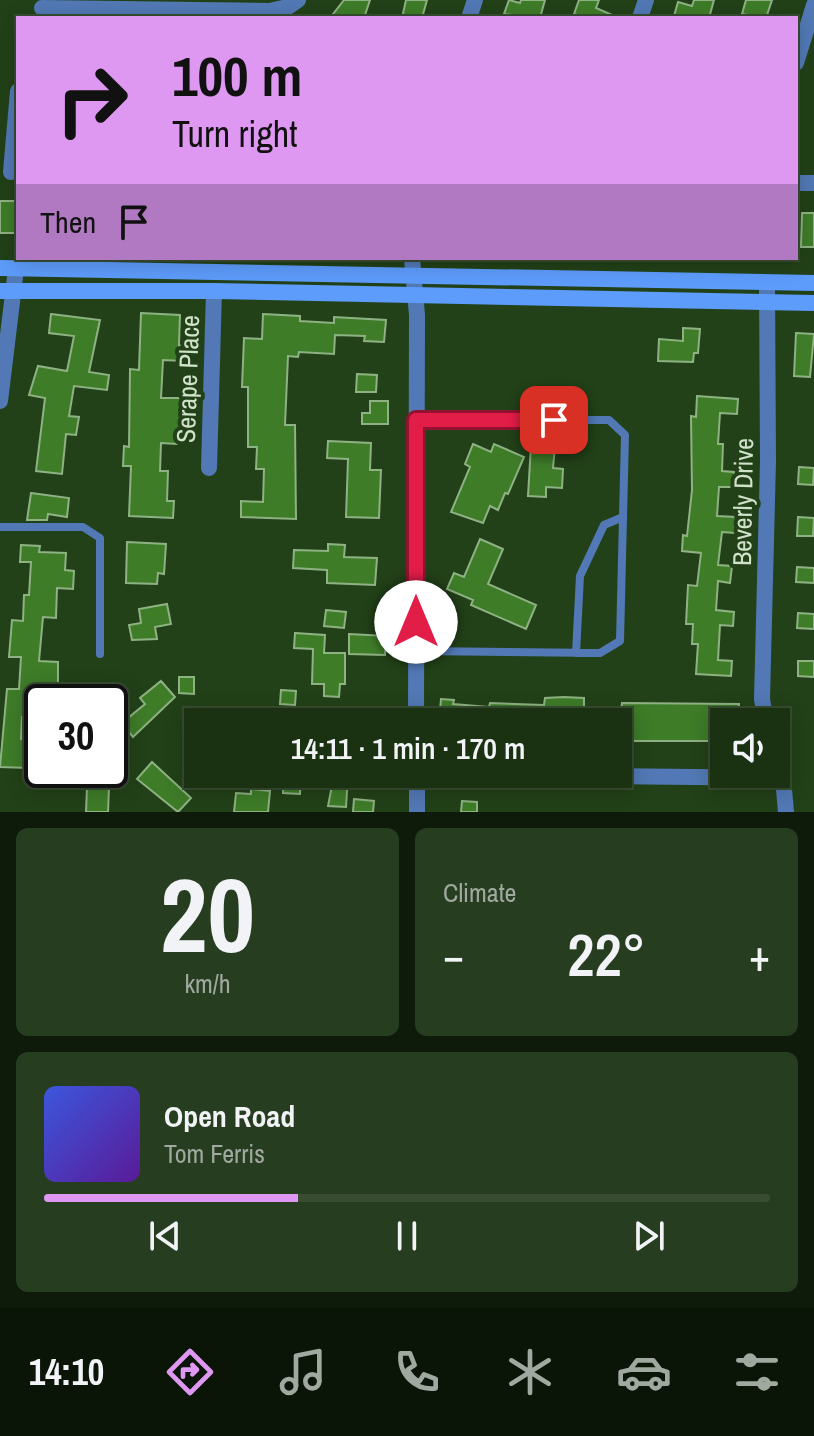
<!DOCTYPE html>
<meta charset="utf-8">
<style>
body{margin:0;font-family:"Archivo Narrow",sans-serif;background:#273d20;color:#f1f3f6;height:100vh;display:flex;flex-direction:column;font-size:30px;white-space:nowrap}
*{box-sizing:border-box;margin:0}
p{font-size:26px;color:#9fa99f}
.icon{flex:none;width:44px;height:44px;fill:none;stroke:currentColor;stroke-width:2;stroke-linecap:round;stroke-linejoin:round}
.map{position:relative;height:812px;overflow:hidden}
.panel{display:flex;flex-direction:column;gap:16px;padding:16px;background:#0e1b0a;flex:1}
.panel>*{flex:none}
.hud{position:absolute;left:16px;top:16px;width:782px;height:244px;border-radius:0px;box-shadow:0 4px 20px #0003,0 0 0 2px #384c32;background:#de98f2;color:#111;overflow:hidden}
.fabs{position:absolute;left:710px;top:708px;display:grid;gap:16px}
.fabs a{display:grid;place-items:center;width:80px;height:80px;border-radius:0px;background:#1a3112;box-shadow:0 4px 20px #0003,0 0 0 2px #384c32;font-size:40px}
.speed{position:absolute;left:24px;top:684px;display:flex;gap:16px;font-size:40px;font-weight:700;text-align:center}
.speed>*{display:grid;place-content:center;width:104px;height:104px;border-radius:50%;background:#1a3112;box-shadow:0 4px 20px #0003,0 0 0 2px #384c32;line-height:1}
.speed .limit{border:4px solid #111;border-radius:12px;background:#fff;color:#111}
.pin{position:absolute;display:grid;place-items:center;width:68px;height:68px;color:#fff;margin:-34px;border-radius:16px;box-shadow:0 4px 12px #0006}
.me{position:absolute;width:88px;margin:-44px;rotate:0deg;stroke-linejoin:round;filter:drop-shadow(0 0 6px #0008)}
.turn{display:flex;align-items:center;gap:28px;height:168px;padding:0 24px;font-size:36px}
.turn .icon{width:104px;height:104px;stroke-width:2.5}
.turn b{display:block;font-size:56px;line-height:68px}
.then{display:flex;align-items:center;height:76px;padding:0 24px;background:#0003;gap:16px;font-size:30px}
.big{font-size:60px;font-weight:600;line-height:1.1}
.panel .card{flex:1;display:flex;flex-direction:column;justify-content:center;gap:12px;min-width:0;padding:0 28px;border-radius:12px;background:#273d20}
.panel .dial{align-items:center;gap:0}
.dial b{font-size:104px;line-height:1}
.song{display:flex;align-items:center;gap:24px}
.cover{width:96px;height:96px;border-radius:12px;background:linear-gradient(135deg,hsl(230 70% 55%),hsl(270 70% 35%))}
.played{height:8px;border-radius:4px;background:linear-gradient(90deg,#de98f2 35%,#384c32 35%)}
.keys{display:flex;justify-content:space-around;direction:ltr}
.heat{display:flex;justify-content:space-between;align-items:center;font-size:44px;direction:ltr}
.panel .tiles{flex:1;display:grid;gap:16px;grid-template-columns:1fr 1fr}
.card:last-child{grid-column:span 2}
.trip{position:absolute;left:184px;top:708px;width:448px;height:80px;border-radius:0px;background:#1a3112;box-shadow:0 4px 20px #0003,0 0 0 2px #384c32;font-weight:600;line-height:80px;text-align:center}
.tabs{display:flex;height:128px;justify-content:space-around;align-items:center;background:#0a1407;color:#9fa99f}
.tabs .icon{width:56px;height:56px}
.tabs .active{color:#de98f2}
.tabs b{font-size:36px;color:#f1f3f6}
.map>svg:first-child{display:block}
.building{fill:#3e7c28;stroke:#8eb283;stroke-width:2}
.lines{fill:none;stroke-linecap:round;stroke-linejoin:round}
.service{stroke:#5279b5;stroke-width:8}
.minor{stroke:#5279b5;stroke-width:16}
.secondary{stroke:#5d9cfb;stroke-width:16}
.route-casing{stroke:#92132f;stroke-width:20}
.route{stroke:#e11d48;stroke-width:14}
.labels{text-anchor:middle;stroke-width:8;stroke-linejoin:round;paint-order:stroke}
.street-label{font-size:26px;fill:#d0e2ca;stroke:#224118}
</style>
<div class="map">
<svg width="814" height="812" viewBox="0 0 814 812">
<rect width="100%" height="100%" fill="#224118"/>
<path class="building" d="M 344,0 L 370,0 L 364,18 L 330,18 Z
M 406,0 L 427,0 L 422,18 L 402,18 Z
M 509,0 L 520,3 L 521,0 L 545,0 L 540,18 L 504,14 Z
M 579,0 L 599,0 L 596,8 L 619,18 L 587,18 L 574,14 Z
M 694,0 L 714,0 L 709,18 L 674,16 L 678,2 L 692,6 Z
M 746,0 L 772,0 L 766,18 L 742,14 Z
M 0,201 L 18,201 L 18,233 L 0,233 Z
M 802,213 L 814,213 L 814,247 L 801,247 Z
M 141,313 L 180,315 L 179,345 L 184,345 L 184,361 L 163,360 L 161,398 L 184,398 L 177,444 L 161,443 L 160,471 L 168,471 L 167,501 L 174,501 L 173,518 L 129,516 L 131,466 L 123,466 L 124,446 L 129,447 L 130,369 L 139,370 Z
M 51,314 L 100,320 L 89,372 L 109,375 L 107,390 L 74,386 L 69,416 L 79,417 L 76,435 L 66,434 L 62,474 L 36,471 L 45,398 L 29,395 L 38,366 L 67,371 L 74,336 L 49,333 Z
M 263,314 L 300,316 L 300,321 L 334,323 L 334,317 L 386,320 L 384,342 L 364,341 L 365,336 L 335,335 L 334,354 L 299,352 L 298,357 L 288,356 L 285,425 L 295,425 L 296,519 L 241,517 L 241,501 L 263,502 L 264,469 L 256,469 L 257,447 L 248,447 L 248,387 L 242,387 L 244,338 L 262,339 Z
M 683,328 L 700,329 L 698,353 L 694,353 L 693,362 L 658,361 L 659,339 L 683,341 Z
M 796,333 L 814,334 L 810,377 L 794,376 Z
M 357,374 L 377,375 L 376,392 L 356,392 Z
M 697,396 L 738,399 L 737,414 L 720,413 L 718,444 L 723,444 L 722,471 L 734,472 L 734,487 L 719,487 L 717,516 L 736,517 L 735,533 L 722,532 L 718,565 L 732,566 L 730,583 L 718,581 L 716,610 L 734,612 L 733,626 L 720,625 L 718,660 L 732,661 L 731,676 L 696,674 L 698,644 L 692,644 L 693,624 L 686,624 L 688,585 L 697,586 L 701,553 L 682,551 L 683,535 L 687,536 L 692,490 L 691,416 L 696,417 Z
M 370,401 L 388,401 L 388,424 L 362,424 L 362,413 L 370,413 Z
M 328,441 L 371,443 L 370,470 L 381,470 L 379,518 L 346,517 L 348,459 L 327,458 Z
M 473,444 L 491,452 L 494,444 L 524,457 L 508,494 L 505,493 L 498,510 L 490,506 L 483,523 L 451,512 L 470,467 L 465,464 Z
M 531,445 L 555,447 L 553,468 L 563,469 L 562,488 L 546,487 L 546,497 L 528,496 Z
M 799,467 L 814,468 L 813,485 L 798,484 Z
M 31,493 L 69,498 L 67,517 L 48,514 L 47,520 L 27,520 Z
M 798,517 L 814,518 L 813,536 L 797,536 Z
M 480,539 L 503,549 L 488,584 L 536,605 L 526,629 L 471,605 L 473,600 L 447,589 L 454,573 L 464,577 Z
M 127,542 L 166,544 L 164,574 L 158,573 L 157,584 L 126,583 Z
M 328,544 L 345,545 L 344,557 L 377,558 L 375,585 L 327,583 L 327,570 L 293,568 L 294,550 L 328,551 Z
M 21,545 L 40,546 L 39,552 L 66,553 L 65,570 L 74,571 L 73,589 L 57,588 L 56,618 L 43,617 L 39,661 L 58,662 L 58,684 L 39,684 L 37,718 L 22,717 L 21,739 L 29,739 L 28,768 L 0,767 L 7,689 L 19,689 L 21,657 L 9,657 L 12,620 L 23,621 L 24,595 L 29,595 L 31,562 L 20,562 Z
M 797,567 L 814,568 L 814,583 L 796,582 Z
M 167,604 L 171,624 L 155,627 L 157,639 L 132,640 L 129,625 L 141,623 L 139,609 Z
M 326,610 L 346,612 L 344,628 L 324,626 Z
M 798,613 L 814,614 L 814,629 L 797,628 Z
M 295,633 L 325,635 L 324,653 L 345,653 L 345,684 L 340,684 L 339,697 L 324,696 L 324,684 L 312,684 L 313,649 L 294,648 Z
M 349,634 L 386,636 L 385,655 L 349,654 Z
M 798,661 L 814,661 L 814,677 L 798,676 Z
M 179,677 L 194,677 L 194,694 L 179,693 Z
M 161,681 L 175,697 L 133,737 L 122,723 L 145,704 L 140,698 Z
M 281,690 L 296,691 L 295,705 L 280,704 Z
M 564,697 L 584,698 L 584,722 L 439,722 L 441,699 L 454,700 L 453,704 L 489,707 L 490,703 L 544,705 L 545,698 Z
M 622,703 L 739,704 L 738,722 L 715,726 L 715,741 L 618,741 Z
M 152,762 L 191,798 L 178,812 L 137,779 Z
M 72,770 L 95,770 L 94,781 L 72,780 Z
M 334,775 L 348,775 L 346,807 L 328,806 Z
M 284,776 L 301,777 L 300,794 L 283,793 Z
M 87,787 L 109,788 L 108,812 L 86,812 Z
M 251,789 L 270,791 L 268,812 L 234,812 L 236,793 L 251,794 Z
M 354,799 L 374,801 L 373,812 L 353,812 Z
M 462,801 L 477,802 L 477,812 L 461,812 Z"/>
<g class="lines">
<path class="service" d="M 0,527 L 83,527 L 100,538 L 100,654
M 416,651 L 600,653 L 620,641 L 625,435 L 609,420 L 417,420
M 576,653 L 580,576 L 604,525 L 623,517"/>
<path class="minor" d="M 42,8 L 269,11 L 288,7 L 298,0
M 469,18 L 475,0
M 640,18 L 646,0
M 796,63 L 814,5
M 11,172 L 18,91
M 796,183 L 814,183
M 412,258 L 417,315 L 416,722
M 0,401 L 16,269
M 209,468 L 214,291
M 766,722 L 762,699 L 768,461 L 767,283
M 776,758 L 783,778 L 786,812
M 417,774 L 783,778
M 417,774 L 417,812"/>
<path class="secondary" d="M 0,268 L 814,283
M 0,291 L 214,291 L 814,303"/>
</g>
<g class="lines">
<g class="route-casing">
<path id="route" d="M 416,622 L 416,420 L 554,420"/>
</g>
<use href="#route" class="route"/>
</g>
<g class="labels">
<g class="street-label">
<text transform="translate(188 379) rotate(-88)" y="9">Serape Place</text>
<text transform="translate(743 502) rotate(-89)" y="9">Beverly Drive</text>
</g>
</g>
</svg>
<div class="fabs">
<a><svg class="icon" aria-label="sound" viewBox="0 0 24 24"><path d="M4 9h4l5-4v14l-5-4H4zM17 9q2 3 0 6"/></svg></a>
</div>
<div class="speed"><div class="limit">30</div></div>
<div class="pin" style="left:554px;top:420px;background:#d93025"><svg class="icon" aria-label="arrive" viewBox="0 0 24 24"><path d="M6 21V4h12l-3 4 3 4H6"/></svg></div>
<svg class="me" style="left:416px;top:622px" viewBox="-20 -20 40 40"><circle r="19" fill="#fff"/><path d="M0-13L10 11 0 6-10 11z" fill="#e11d48"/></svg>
<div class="trip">14:11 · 1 min · 170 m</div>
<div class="hud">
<div class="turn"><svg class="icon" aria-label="right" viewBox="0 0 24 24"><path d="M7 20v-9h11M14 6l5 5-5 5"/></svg><div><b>100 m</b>Turn right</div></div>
<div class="then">Then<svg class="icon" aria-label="arrive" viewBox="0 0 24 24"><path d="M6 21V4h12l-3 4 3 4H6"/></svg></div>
</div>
</div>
<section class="panel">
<div class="tiles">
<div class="card dial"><b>20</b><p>km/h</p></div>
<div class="card"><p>Climate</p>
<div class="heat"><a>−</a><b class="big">22°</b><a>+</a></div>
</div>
<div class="card">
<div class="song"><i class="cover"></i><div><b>Open Road</b><p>Tom Ferris</p></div></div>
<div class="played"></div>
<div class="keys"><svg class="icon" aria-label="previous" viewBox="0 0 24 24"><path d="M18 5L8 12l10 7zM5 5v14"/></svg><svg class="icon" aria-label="pause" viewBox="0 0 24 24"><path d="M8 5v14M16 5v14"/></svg><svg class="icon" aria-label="next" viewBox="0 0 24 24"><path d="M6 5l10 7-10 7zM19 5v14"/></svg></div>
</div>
</div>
</section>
<nav class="tabs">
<b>14:10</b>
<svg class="icon active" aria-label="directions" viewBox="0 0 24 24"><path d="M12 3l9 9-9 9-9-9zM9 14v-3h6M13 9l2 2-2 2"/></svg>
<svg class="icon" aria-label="music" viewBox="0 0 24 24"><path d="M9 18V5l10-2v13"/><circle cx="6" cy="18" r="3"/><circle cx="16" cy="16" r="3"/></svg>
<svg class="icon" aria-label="phone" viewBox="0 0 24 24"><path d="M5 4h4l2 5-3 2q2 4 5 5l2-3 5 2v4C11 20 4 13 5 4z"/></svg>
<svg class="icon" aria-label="climate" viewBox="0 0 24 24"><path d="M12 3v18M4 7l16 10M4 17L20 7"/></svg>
<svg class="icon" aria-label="car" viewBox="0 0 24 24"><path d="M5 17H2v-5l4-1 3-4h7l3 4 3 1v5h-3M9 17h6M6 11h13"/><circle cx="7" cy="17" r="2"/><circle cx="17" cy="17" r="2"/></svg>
<svg class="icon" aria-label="filters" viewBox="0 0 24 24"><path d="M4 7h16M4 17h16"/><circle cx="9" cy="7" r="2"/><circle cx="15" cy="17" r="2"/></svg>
</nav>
